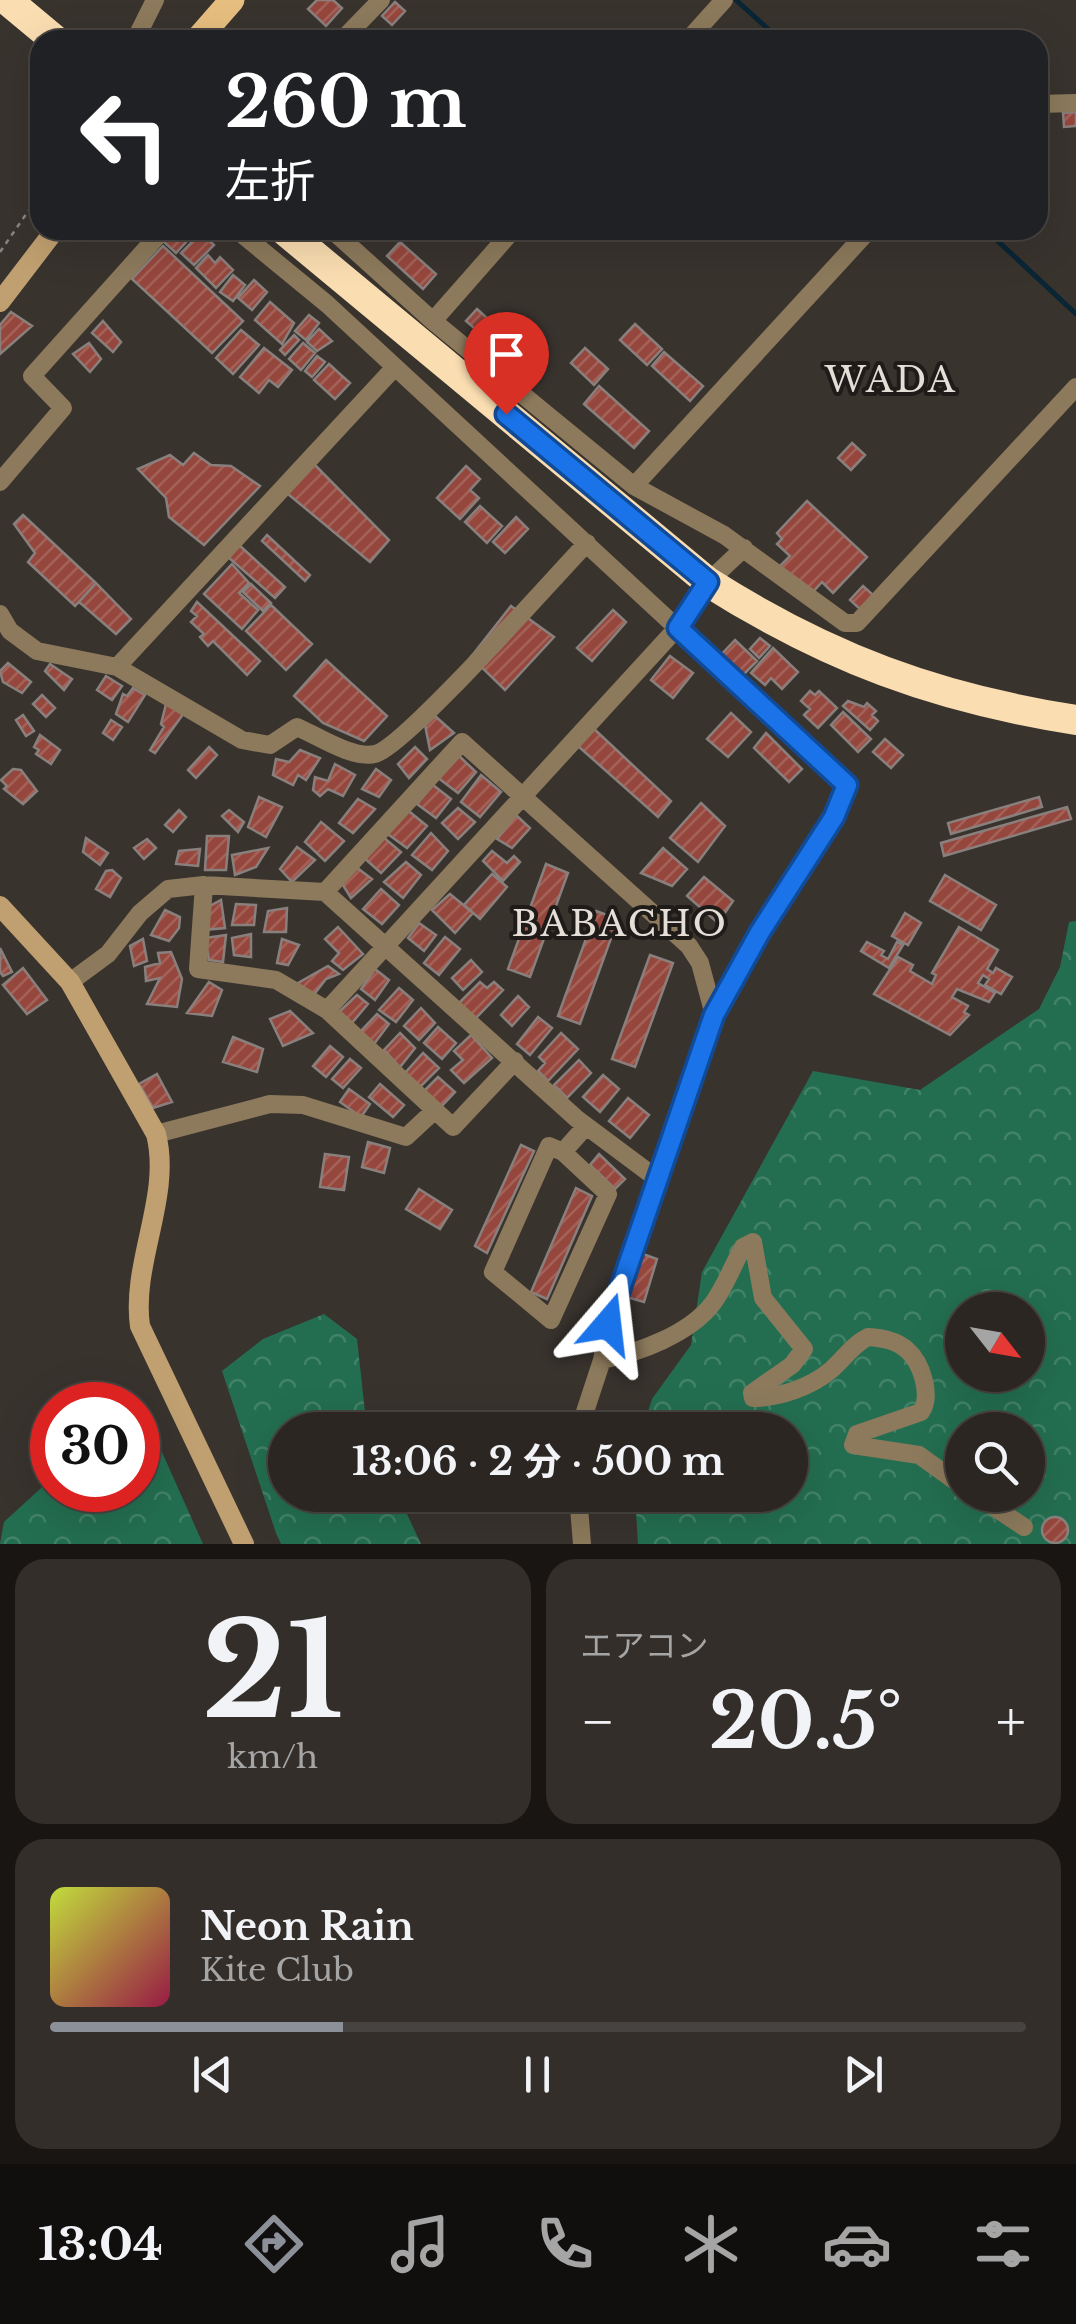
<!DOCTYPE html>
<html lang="ja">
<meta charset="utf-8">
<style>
body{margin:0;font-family:"Libre Baskerville","Noto Sans JP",serif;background:#332e2a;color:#f1f3f6;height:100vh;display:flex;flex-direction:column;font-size:38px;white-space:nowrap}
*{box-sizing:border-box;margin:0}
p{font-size:32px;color:#a6a5a5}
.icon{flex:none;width:55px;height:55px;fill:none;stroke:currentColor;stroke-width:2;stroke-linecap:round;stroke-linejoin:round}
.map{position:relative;height:1544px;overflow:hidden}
.details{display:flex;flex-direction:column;gap:15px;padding:15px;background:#181513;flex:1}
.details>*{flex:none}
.guide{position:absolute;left:30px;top:30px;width:1018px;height:210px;border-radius:30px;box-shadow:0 10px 40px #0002,0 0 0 2px #474340;background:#202124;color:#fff;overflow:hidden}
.needle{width:65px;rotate:121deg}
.buttons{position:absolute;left:945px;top:1292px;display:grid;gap:20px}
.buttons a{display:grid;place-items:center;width:100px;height:100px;border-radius:50%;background:#2b2622;box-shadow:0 10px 40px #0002,0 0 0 2px #474340;font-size:50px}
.speed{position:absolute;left:30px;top:1382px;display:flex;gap:20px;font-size:50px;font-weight:700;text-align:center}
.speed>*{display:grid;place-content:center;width:130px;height:130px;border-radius:50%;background:#2b2622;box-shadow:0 10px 40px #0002,0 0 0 2px #474340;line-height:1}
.speed .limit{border:15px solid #d22;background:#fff;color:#111}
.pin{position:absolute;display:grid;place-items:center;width:85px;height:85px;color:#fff;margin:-102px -42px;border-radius:50% 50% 50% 0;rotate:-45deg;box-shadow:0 0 10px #0007}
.pin .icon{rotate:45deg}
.me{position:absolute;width:110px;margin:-55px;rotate:17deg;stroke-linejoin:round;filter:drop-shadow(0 0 8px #0008)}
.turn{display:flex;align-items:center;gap:35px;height:210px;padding:0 30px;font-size:45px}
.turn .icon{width:130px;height:130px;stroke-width:2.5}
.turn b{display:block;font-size:70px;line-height:85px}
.big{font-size:75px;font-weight:700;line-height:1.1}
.details .widget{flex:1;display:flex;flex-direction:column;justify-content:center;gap:15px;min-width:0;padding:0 35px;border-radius:30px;background:#332e2a}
.details .dial{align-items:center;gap:0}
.dial b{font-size:130px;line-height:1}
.song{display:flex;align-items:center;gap:30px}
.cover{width:120px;height:120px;border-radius:15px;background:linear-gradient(135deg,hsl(70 70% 55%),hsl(340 70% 35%))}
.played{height:10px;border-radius:5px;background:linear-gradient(90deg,#8c9099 30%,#474340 30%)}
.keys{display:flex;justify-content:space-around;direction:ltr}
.heat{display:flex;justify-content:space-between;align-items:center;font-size:55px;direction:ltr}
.details .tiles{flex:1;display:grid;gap:15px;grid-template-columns:1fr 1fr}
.widget:last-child{grid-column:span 2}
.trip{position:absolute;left:268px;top:1412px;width:540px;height:100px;border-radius:50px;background:#2b2622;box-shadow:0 10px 40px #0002,0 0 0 2px #474340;font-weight:700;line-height:100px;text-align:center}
.tab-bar{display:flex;height:160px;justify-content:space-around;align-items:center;background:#110f0e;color:#a6a5a5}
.tab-bar .icon{width:70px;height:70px}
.tab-bar .active{color:#8c9099}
.tab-bar b{font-size:45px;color:#f1f3f6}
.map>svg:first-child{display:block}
.forest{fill:url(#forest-crowns);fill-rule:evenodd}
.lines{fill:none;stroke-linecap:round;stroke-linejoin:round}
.stream{stroke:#0a2534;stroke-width:5}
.building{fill:url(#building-hatch);stroke:#89807e;stroke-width:2.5}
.path{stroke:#898480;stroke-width:2.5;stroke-dasharray:5 5;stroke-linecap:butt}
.street{stroke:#8d7a5c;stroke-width:18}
.secondary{stroke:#c0a070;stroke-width:20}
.primary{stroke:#e6be7f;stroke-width:25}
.highway{stroke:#faddb1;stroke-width:30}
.route-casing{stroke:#114b97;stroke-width:25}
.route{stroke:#1a73e8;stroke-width:18}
.labels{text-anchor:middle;stroke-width:8;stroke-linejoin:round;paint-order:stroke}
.quarter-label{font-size:35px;letter-spacing:2.5px;fill:#e5ded7;stroke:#1e1b19}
</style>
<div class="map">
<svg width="1076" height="1544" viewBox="0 0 1076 1544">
<defs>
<pattern id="forest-crowns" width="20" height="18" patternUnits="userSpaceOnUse" patternTransform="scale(2.5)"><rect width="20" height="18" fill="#236e51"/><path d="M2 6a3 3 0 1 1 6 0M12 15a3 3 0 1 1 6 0" fill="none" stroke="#428269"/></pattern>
<pattern id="building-hatch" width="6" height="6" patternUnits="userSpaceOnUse" patternTransform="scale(2.5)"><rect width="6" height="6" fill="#96473d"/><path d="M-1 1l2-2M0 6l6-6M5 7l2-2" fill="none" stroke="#a46158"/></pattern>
</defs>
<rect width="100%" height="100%" fill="#39332e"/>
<path class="forest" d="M 1076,921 L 1076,1544 L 638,1544 L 635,1495 L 790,1495 L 790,1430 L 642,1430 L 652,1399 L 691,1345 L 702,1272 L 813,1071 L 920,1090 L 1039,1009 L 1060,967 L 1069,922 ZM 962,1310 L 1028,1310 L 1028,1375 L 962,1375 ZM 962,1430 L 1028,1430 L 1028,1495 L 962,1495 Z
M 324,1314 L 357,1339 L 367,1430 L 285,1430 L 285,1495 L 398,1495 L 421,1544 L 281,1544 L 276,1533 L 222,1371 L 263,1339 Z
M 138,1439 L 157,1441 L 203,1544 L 0,1544 L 4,1522 L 52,1478 L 52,1490 L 138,1490 Z"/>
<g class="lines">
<path class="stream" d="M 736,0 L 780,40
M 986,230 L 1076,314"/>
</g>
<path class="building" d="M 317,0 L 333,0 L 342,8 L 326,26 L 308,9 Z
M 395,2 L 405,11 L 392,25 L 382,16 Z
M 1076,112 L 1076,126 L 1064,127 L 1063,113 Z
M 175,230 L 187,241 L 176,253 L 164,242 Z
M 201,233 L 214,245 L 194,265 L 181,253 Z
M 400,242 L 436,274 L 423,289 L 387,256 Z
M 163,246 L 243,321 L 212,353 L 132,279 Z
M 208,255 L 215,263 L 220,257 L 233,270 L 216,288 L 196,268 Z
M 233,275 L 245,285 L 233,301 L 220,292 Z
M 254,280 L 267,292 L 252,310 L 238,298 Z
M 270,302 L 294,323 L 282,344 L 255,320 Z
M 477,309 L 510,339 L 499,350 L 466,321 Z
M 11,312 L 32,326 L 0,354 L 0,325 Z
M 309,315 L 319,323 L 306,340 L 295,331 Z
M 103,321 L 121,342 L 113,352 L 92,333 Z
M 635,324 L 662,349 L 647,365 L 620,340 Z
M 319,329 L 332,341 L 317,351 L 307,342 Z
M 241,330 L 259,345 L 233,374 L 216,358 Z
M 294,335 L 299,340 L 285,355 L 280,350 Z
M 89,343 L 101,359 L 90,372 L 73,354 Z
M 303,343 L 315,353 L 301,370 L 289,359 Z
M 264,348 L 292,370 L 278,387 L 269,380 L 259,393 L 240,377 Z
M 585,348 L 608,369 L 594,385 L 571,363 Z
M 664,352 L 703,386 L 690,401 L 652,366 Z
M 317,356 L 325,362 L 312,377 L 305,371 Z
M 329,364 L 350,383 L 335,399 L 314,380 Z
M 599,386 L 649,431 L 634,448 L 584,404 Z
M 852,443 L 865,455 L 851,470 L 838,458 Z
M 194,453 L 211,465 L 231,466 L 260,486 L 204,545 L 169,517 L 166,498 L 138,469 L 170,455 L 183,465 Z
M 308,458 L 389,540 L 370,562 L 282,489 Z
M 466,466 L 480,479 L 470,490 L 479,498 L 460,519 L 437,498 Z
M 807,501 L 867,557 L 833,593 L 822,582 L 810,595 L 780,566 L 790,556 L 777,544 L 782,539 L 777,533 Z
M 480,506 L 502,526 L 487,543 L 465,522 Z
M 23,515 L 96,583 L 75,606 L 28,562 L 35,553 L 14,524 Z
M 516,517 L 528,529 L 505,553 L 493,542 Z
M 267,535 L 310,575 L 305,581 L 262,541 Z
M 239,545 L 285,587 L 275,598 L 228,557 Z
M 232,564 L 249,583 L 239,593 L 258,610 L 242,629 L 204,594 Z
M 96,583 L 131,619 L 116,634 L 79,602 Z
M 251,584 L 271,603 L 263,611 L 243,592 Z
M 863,586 L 873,595 L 860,609 L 850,600 Z
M 197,602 L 260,661 L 247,675 L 213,641 L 208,646 L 200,637 L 204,634 L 191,622 L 197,616 L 191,611 Z
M 271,605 L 312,644 L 286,670 L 246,631 Z
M 511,606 L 554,637 L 505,690 L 471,657 Z
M 613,610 L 626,622 L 592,661 L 577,648 Z
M 760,638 L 770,646 L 759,658 L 750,649 Z
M 735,640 L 757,661 L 742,676 L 720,656 Z
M 773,648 L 798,672 L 782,689 L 771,678 L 765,685 L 751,673 Z
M 670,656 L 693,673 L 673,698 L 651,680 Z
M 326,660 L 387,716 L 364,741 L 323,723 L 294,696 Z
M 8,663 L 31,682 L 22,693 L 3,682 L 0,671 Z
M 50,664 L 72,679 L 64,690 L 45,671 Z
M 106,676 L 122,686 L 112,700 L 97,690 Z
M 133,688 L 145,695 L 128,722 L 116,714 L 123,694 L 127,696 Z
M 810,691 L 815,695 L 819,691 L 837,708 L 818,728 L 804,715 L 810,709 L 801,701 Z
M 42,695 L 55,708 L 46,717 L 33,704 Z
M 848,701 L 864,707 L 867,703 L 876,711 L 872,715 L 878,721 L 870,730 L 843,706 Z
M 166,704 L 184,713 L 155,753 L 150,750 L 164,727 L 161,724 Z
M 843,712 L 871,739 L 858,752 L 831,725 Z
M 731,713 L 751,732 L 728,757 L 707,739 Z
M 23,715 L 34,731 L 26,736 L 16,720 Z
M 435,716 L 454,733 L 430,750 L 425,725 Z
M 111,720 L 122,727 L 113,740 L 103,733 Z
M 592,727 L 671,801 L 658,817 L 578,746 Z
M 766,733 L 802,769 L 789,782 L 754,748 Z
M 40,735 L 60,750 L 51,764 L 36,754 L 39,750 L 34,747 Z
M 885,739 L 903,755 L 891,768 L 873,752 Z
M 209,747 L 217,755 L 196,778 L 188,770 Z
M 415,747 L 427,759 L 409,778 L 398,764 Z
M 300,750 L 320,758 L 306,780 L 298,775 L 293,785 L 273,775 L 276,759 L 289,762 Z
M 457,754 L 476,772 L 458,793 L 437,777 Z
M 335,764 L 355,775 L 343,796 L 328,789 L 320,796 L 313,790 L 315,777 L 328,781 Z
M 13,769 L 21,770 L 37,791 L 23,804 L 4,789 L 7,786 L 1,780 Z
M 376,769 L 391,780 L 379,797 L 362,789 Z
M 481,775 L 501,792 L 480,817 L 461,802 Z
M 433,785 L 451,799 L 436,818 L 417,804 Z
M 259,797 L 282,807 L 266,837 L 248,827 Z
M 1039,797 L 1042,807 L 951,834 L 948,823 Z
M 358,799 L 375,809 L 353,833 L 339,823 Z
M 701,803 L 725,826 L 698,862 L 670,838 Z
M 1067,807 L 1071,819 L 944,856 L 941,843 Z
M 405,808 L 427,826 L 407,848 L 385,832 Z
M 458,808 L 475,822 L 458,839 L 442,823 Z
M 179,810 L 186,817 L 173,832 L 165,825 Z
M 229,810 L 244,822 L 238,832 L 222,816 Z
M 516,815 L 530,828 L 512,848 L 497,839 Z
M 321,822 L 344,841 L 325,861 L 305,842 Z
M 431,833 L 448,851 L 432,870 L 412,855 Z
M 207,836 L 229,836 L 226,870 L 205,870 Z
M 383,837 L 401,852 L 381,873 L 363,857 Z
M 86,838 L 108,853 L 100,865 L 83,852 Z
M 147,839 L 156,848 L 144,859 L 134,848 Z
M 297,847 L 315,860 L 292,882 L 280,869 Z
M 268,848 L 256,867 L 235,875 L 232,855 Z
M 663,848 L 687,869 L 672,886 L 641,873 Z
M 200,849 L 198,866 L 176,864 L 179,851 Z
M 492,851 L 507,863 L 514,856 L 520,862 L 503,881 L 483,861 Z
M 406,862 L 421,875 L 403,898 L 384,882 Z
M 546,864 L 568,873 L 530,977 L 508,969 Z
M 356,867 L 372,879 L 351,898 L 341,882 Z
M 112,870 L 121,878 L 110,897 L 96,889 L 106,871 Z
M 492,874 L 507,887 L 480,919 L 464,905 Z
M 945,875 L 996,905 L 981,930 L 930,901 Z
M 704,877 L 733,901 L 718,923 L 687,896 Z
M 381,889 L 399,905 L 382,924 L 363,909 Z
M 450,894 L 473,913 L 455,933 L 432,910 Z
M 221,900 L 225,928 L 203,930 L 206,908 Z
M 236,904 L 256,905 L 254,925 L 232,925 Z
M 287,908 L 286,932 L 264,932 L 268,911 Z
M 165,910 L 180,917 L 179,928 L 169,941 L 151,935 Z
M 596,911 L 618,919 L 580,1024 L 558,1016 Z
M 905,913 L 921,923 L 908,945 L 892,936 Z
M 419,923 L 436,935 L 424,951 L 408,938 Z
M 338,927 L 363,954 L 343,970 L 332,961 L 339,953 L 325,939 Z
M 959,927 L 998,950 L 987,969 L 993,973 L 996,968 L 1012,977 L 1001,994 L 985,985 L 989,979 L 983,975 L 978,983 L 995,993 L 989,1002 L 957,989 L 952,997 L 968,1006 L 964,1012 L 969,1015 L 950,1035 L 874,994 L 898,957 L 913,965 L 910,971 L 932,984 L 936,975 L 932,973 Z
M 251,934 L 251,957 L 234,955 L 232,938 Z
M 226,935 L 223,962 L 209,960 L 205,938 Z
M 445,937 L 460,949 L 439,975 L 424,963 Z
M 143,939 L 147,961 L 134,966 L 130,946 Z
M 282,939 L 299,945 L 288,965 L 277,963 Z
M 867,942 L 884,951 L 881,955 L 888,959 L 897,942 L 903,945 L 889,968 L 861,951 Z
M 0,948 L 12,972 L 3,976 L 0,972 Z
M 171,952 L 182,979 L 177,1007 L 147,1004 L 160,978 L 146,981 L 145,967 L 160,963 L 158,953 Z
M 650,955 L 673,963 L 635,1067 L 612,1059 Z
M 471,960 L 482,972 L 463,990 L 452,978 Z
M 328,966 L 339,974 L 326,979 L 312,997 L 298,983 Z
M 23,968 L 47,1000 L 27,1014 L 3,985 Z
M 375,969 L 389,980 L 375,1000 L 361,989 Z
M 209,982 L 222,990 L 212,1016 L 187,1013 Z
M 480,982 L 487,988 L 494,982 L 503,990 L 475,1019 L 459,1003 Z
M 399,988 L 413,1000 L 396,1022 L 379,1010 Z
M 357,995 L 368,1004 L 351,1024 L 338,1013 Z
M 518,996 L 529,1007 L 512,1026 L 501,1015 Z
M 421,1008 L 435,1023 L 419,1040 L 404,1026 Z
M 290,1011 L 313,1033 L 283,1046 L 270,1019 Z
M 377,1014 L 389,1024 L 374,1044 L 360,1032 Z
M 538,1017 L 552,1028 L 530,1055 L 517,1044 Z
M 438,1027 L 456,1043 L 442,1059 L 424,1043 Z
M 400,1033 L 415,1048 L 400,1067 L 384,1050 Z
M 561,1033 L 578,1049 L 548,1081 L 538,1071 L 545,1063 L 539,1057 Z
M 471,1035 L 492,1058 L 464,1083 L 451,1070 L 463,1060 L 454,1051 Z
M 233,1037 L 263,1049 L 257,1072 L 223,1062 Z
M 330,1046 L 343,1057 L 326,1077 L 313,1066 Z
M 423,1053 L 439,1068 L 420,1087 L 405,1073 Z
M 350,1059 L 361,1068 L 343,1088 L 332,1079 Z
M 579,1060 L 591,1073 L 567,1098 L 554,1085 Z
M 157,1074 L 172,1102 L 153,1108 L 139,1084 Z
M 603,1075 L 619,1089 L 600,1112 L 583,1097 Z
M 438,1077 L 455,1092 L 438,1110 L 422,1093 Z
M 380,1084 L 404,1105 L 393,1117 L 369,1097 Z
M 349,1089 L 370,1104 L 361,1117 L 340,1102 Z
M 628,1098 L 649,1115 L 630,1138 L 609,1121 Z
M 368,1142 L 390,1148 L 384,1173 L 362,1167 Z
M 521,1145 L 534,1151 L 487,1253 L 475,1246 Z
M 325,1154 L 349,1157 L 344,1190 L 320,1187 Z
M 599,1154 L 625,1179 L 615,1189 L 590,1165 Z
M 576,1188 L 592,1196 L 547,1299 L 531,1292 Z
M 419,1189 L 452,1210 L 440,1229 L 406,1209 Z
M 640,1253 L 657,1259 L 644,1302 L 626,1297 Z
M1042 1530a13 13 0 1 1 26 0a13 13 0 1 1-26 0Z"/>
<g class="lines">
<path class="path" d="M 0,252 L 40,194"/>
<path class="street" d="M 135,40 L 155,0
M 342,40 L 381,0
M 688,40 L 724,0
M 1038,104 L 1076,103
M 237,230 L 327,304 L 847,785 L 834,817 L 760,932 L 714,1015 L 613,1303 L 602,1360 L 579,1430
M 332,230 L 433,321 L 634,486 L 724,535 L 845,623 L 857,623 L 1076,387
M 433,321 L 513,230
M 0,482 L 63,408 L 32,376 L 163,230
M 634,486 L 869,230
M 0,614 L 10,631 L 37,651 L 117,667 L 242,740 L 270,745 L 297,727 C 318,736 352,759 375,754 C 404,748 556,575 587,543
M 117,667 L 395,367
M 204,885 L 198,969 L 276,980 L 327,1010 L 453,1127 L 515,1061
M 325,892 L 462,742 L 689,946 L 700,963 L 714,1015
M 70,982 L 108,954 L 140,913 L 168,889 L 204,885 L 325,892 L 577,1119 L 656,1178
M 327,1010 L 677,628 L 708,582 L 744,548
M 156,1134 L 270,1104 L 303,1105 L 406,1137 L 434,1111
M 563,1152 L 608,1194 L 551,1320 L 493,1272 L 549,1146 L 563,1152 L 586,1126
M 602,1360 C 638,1353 690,1334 713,1303 C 725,1287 733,1265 743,1247 L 753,1242 L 763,1298 L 804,1349 L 792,1365 L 752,1393 L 753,1398 C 779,1398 811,1387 831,1370 C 844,1359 852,1345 868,1337 C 882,1338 896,1340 907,1350 C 922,1363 932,1396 921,1412 L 857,1434 L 853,1445 L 919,1455 L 962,1486
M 578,1495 L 582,1544
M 976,1495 L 1024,1527"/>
<path class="secondary" d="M 0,302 L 55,230
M 0,906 L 70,982 L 156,1134 C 172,1196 131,1263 140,1326 L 244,1544"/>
<path class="primary" d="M 197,40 L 232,0"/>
<path class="highway" d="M 7,0 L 55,40
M 284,230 L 708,582 C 828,658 936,698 1076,720"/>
</g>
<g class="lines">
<g class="route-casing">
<path id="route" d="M 506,414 L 708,582 L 678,628 L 847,785 L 834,817 L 760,932 L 714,1015 L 608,1324"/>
</g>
<use href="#route" class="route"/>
</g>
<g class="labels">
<g class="quarter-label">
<text x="891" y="392">WADA</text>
<text x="620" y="936">BABACHO</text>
</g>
</g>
</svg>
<div class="buttons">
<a><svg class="needle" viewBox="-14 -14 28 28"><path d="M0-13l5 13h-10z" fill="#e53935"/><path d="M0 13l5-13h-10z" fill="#a6a5a5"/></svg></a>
<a><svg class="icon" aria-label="search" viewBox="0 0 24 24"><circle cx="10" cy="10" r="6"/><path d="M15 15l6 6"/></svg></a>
</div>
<div class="speed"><div class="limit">30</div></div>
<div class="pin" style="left:506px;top:414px;background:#d93025"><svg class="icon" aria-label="arrive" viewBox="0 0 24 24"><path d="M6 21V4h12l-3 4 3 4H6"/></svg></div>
<svg class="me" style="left:608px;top:1324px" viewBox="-20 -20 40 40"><path d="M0-17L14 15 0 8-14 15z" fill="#1a73e8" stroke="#fff" stroke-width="4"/></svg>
<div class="trip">13:06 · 2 分 · 500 m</div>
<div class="guide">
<div class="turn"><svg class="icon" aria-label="left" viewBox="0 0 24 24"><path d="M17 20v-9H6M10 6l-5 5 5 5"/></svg><div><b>260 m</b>左折</div></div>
</div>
</div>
<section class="details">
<div class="tiles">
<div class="widget dial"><b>21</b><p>km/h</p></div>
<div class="widget"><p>エアコン</p>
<div class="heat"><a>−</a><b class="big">20.5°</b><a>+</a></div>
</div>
<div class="widget">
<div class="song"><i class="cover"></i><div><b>Neon Rain</b><p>Kite Club</p></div></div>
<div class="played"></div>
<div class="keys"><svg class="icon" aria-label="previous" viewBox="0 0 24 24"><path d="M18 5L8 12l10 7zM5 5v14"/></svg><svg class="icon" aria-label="pause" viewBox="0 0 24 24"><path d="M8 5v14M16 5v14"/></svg><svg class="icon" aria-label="next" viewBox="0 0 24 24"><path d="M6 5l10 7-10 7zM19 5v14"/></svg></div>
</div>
</div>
</section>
<nav class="tab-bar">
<b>13:04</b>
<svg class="icon active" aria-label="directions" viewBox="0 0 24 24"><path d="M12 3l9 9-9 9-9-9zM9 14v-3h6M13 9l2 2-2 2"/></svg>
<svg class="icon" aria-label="music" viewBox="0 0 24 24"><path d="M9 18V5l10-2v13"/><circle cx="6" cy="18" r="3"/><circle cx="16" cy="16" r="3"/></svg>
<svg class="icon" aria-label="phone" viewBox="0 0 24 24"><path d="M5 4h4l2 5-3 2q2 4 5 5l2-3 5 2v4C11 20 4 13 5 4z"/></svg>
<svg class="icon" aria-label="climate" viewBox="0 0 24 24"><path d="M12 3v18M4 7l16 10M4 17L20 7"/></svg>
<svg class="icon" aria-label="car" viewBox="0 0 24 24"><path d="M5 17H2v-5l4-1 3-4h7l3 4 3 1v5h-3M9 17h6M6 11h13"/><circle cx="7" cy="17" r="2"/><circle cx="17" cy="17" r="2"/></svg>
<svg class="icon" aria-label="filters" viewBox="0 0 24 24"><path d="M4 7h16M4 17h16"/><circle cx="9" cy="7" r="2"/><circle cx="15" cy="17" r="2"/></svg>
</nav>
